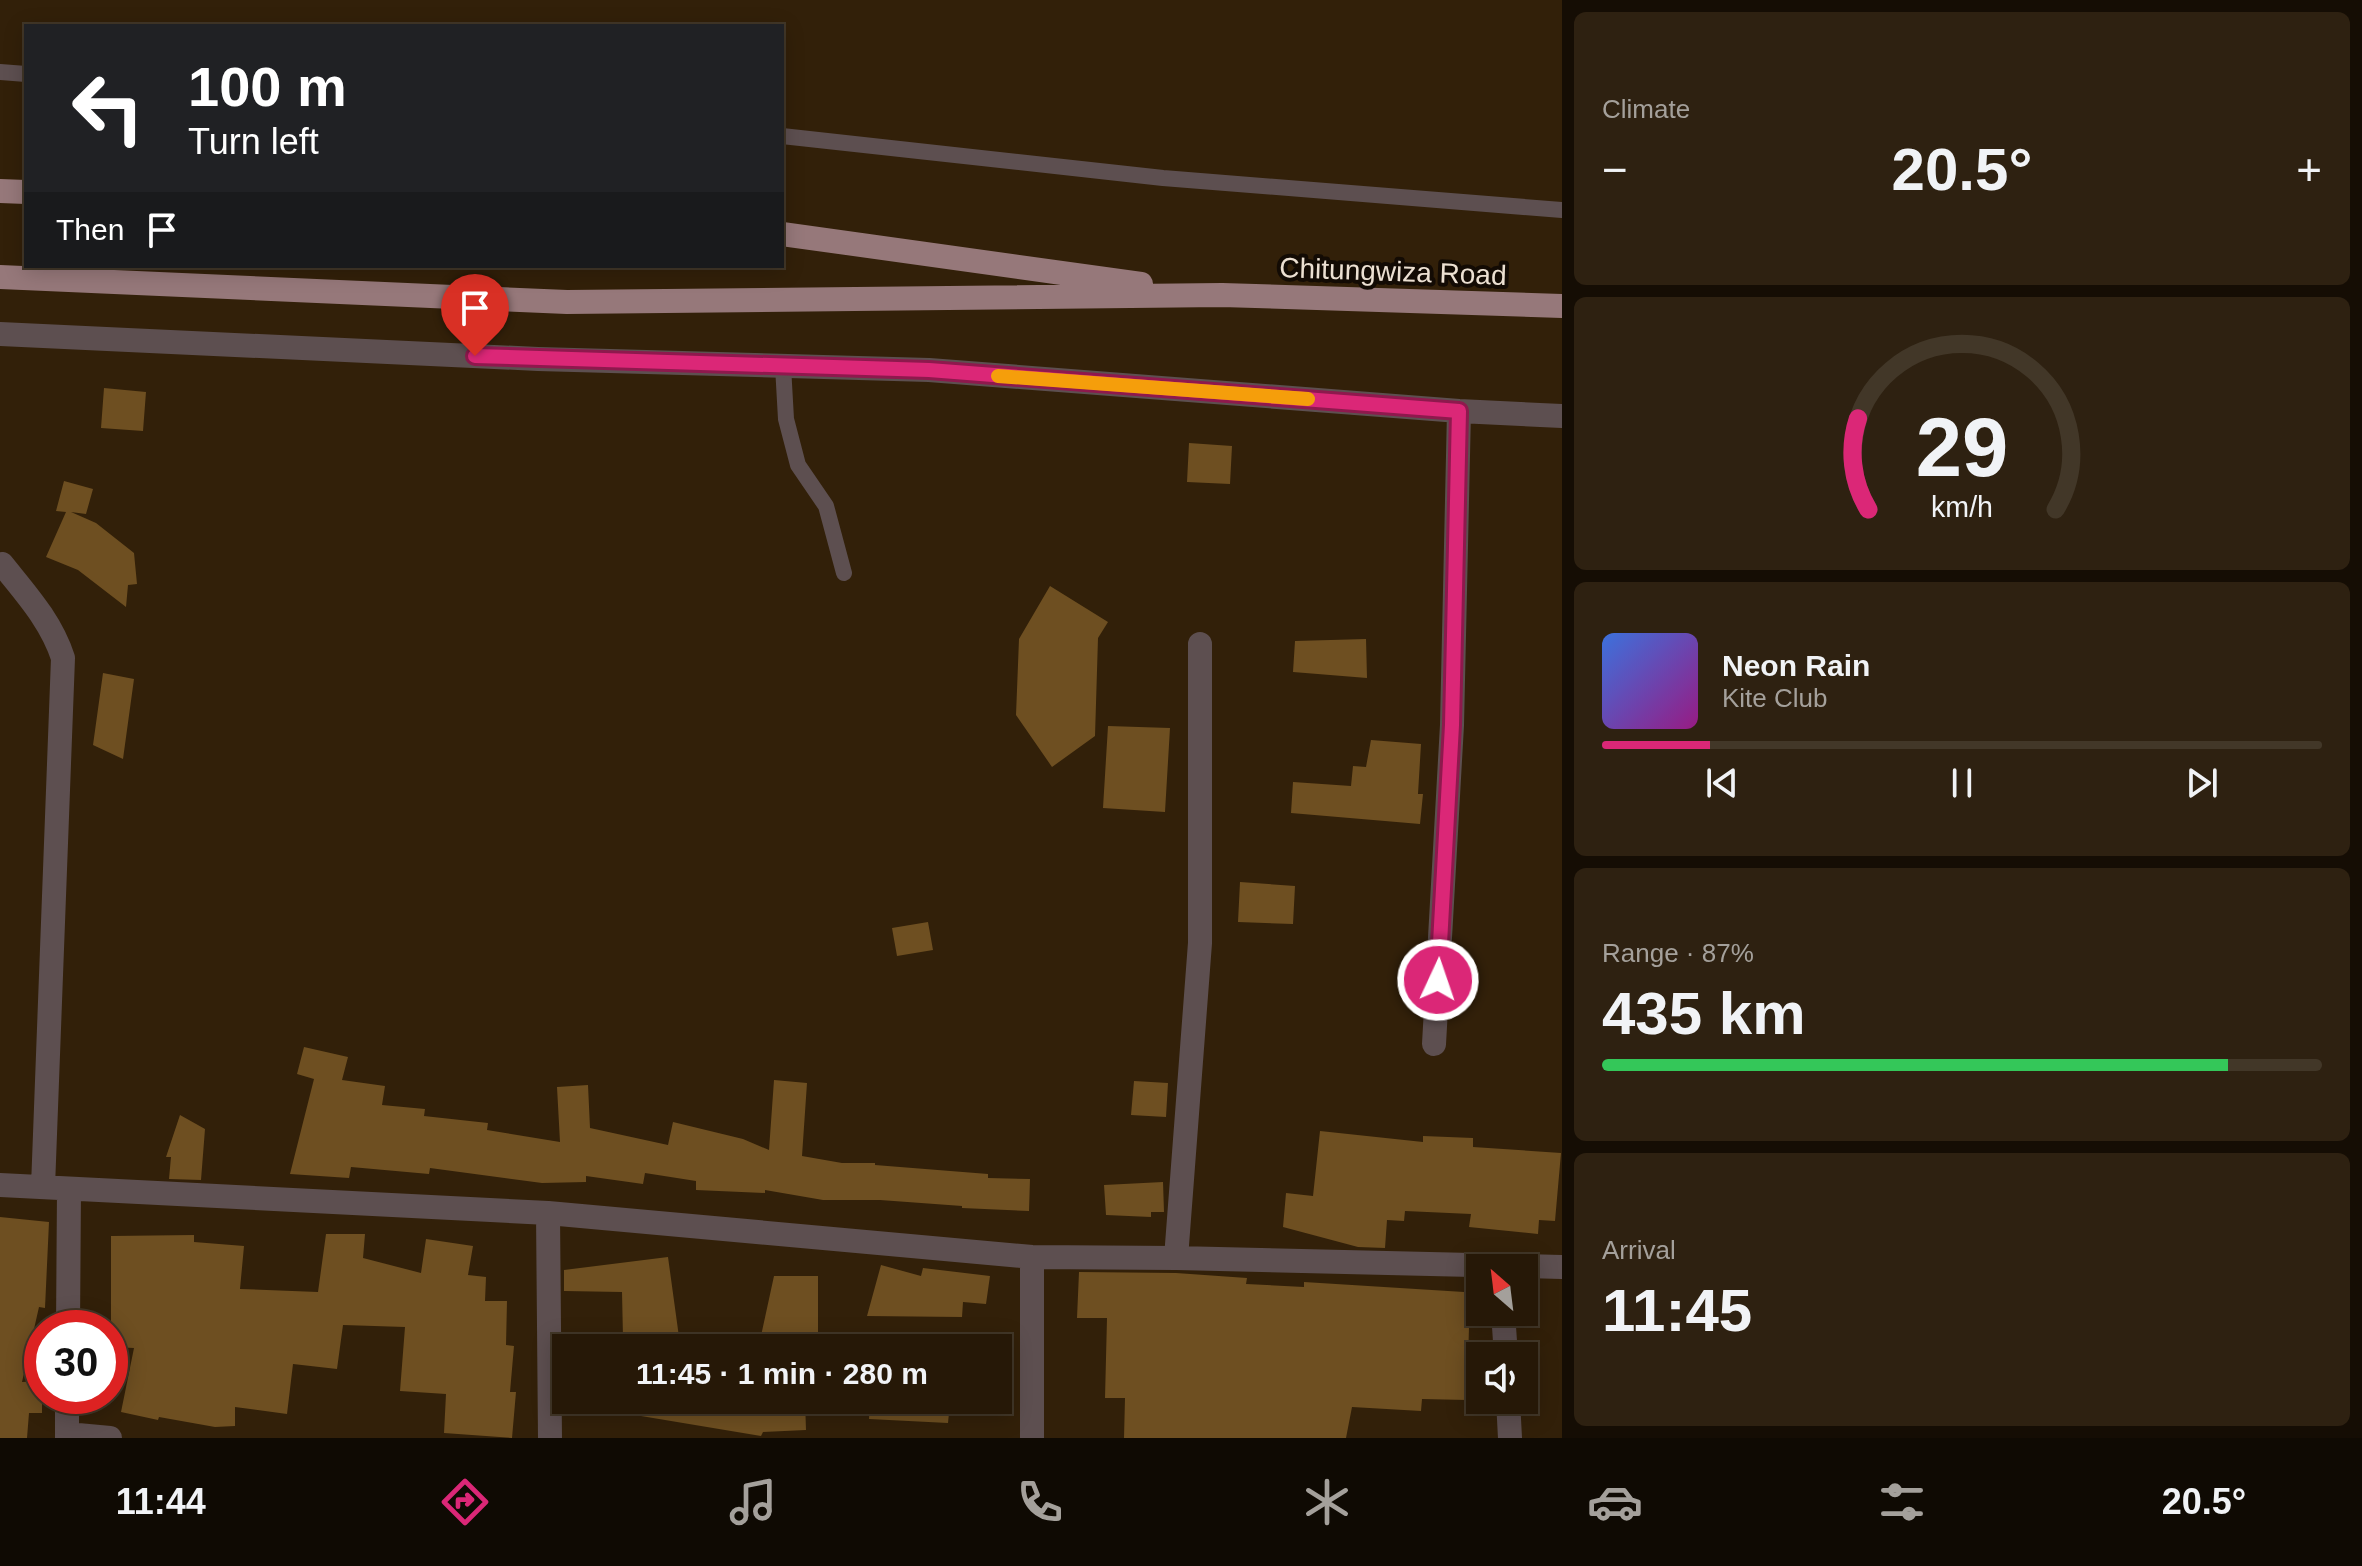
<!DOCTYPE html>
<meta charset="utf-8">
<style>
body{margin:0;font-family:Arial,sans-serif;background:#2e2111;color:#f1f3f6;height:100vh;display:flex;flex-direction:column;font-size:30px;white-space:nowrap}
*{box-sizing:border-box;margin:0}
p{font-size:26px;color:#a4a09b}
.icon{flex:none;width:44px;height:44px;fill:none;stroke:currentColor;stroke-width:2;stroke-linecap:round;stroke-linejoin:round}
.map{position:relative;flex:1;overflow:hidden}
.panel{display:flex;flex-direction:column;gap:12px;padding:12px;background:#150d04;width:800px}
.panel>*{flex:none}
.hud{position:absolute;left:24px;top:24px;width:760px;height:244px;border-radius:0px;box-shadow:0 4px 20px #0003,0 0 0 2px #423728;background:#202124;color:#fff;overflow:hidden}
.needle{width:52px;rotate:332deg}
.fabs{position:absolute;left:1466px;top:1254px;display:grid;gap:16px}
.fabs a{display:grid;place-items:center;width:72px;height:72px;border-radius:0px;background:#261807;box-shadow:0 4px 20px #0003,0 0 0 2px #423728;font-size:40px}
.speed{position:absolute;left:24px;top:1310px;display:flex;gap:16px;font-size:40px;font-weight:700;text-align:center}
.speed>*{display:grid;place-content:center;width:104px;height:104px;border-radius:50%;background:#261807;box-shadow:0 4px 20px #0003,0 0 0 2px #423728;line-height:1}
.speed .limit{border:12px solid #d22;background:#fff;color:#111}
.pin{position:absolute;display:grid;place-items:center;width:68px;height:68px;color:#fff;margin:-82px -34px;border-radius:50% 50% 50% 0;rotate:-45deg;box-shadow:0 0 8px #0007}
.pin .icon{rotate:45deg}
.me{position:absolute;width:88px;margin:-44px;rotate:3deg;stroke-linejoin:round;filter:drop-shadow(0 0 6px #0008)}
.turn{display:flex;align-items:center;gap:28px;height:168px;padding:0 32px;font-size:36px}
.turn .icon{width:104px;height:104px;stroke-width:2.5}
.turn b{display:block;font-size:56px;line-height:68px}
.then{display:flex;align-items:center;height:76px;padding:0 32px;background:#0003;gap:16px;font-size:30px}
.big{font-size:60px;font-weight:700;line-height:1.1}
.panel .card{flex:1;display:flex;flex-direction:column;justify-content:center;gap:12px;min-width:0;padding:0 28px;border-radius:12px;background:#2e2111}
.panel .dial{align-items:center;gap:0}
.dial svg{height:208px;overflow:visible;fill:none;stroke:#423728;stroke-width:7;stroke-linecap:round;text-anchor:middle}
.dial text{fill:#f1f3f6;stroke:none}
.song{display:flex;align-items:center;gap:24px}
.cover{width:96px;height:96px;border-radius:12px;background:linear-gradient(135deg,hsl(220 70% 55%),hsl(310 70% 35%))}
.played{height:8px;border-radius:4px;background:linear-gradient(90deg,#db2777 15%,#423728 15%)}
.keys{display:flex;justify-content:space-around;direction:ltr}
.heat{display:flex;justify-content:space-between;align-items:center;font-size:44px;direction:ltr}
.charge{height:12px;border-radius:6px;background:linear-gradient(90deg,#34c759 87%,#423728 0)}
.trip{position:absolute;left:552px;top:1334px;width:460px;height:80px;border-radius:0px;background:#261807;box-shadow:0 4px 20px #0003,0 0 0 2px #423728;font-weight:700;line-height:80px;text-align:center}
.tabs{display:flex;height:128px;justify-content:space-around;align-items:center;background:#0f0a03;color:#a4a09b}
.tabs .icon{width:56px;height:56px}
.tabs .current{color:#db2777}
.tabs b{font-size:36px;color:#f1f3f6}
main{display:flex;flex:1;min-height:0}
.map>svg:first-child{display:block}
.building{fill:#6e4f21}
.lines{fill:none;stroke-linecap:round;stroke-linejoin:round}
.lane{stroke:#5d4f50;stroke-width:16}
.street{stroke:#5d4f50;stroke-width:24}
.primary{stroke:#96787a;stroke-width:24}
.route-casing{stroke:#8e194d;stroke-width:20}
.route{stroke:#db2777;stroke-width:14}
.slow{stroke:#f59e0b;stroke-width:14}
.labels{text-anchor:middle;stroke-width:8;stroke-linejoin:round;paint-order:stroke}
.street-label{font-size:28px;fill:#ece0d2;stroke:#130b04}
</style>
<main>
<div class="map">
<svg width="1562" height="1438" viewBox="0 0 1562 1438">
<rect width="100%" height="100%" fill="#322009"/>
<path class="building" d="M 104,388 L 146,392 L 143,431 L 101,428 Z
M 1189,443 L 1232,446 L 1230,484 L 1187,482 Z
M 64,481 L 93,489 L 86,514 L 71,512 L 96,523 L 134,553 L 137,584 L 128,585 L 126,607 L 78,570 L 46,557 L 66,512 L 56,511 Z
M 1050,586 L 1108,622 L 1098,638 L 1095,736 L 1052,767 L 1016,715 L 1019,639 Z
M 1366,639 L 1367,678 L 1293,672 L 1295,641 Z
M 103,673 L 134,679 L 123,759 L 93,745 Z
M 1108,726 L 1170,728 L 1165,812 L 1103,808 Z
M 1371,740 L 1421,744 L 1418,794 L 1423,794 L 1420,824 L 1291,813 L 1293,782 L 1351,786 L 1353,766 L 1366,767 Z
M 1240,882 L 1295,886 L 1293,924 L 1238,922 Z
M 928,922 L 933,950 L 897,956 L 892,928 Z
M 304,1047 L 348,1057 L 342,1080 L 385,1086 L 382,1105 L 425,1109 L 424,1116 L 488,1123 L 487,1130 L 560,1142 L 557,1087 L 588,1085 L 590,1128 L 668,1145 L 673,1122 L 743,1139 L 769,1150 L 774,1080 L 807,1083 L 802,1156 L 842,1163 L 875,1163 L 875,1165 L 988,1174 L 988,1178 L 1030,1179 L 1029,1211 L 962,1208 L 962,1206 L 880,1200 L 823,1200 L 765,1190 L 765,1193 L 696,1190 L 696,1181 L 645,1173 L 643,1184 L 586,1176 L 586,1182 L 542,1183 L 430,1168 L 429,1174 L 351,1167 L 349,1178 L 290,1174 L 314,1079 L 297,1074 Z
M 1134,1081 L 1168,1083 L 1166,1117 L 1131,1115 Z
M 180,1115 L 205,1129 L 201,1180 L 169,1179 L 171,1157 L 166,1157 Z
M 1320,1131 L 1423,1142 L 1423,1136 L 1473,1138 L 1473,1147 L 1561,1153 L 1555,1221 L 1539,1220 L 1538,1234 L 1469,1227 L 1471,1214 L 1405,1211 L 1404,1221 L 1387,1220 L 1385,1248 L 1358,1247 L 1283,1227 L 1286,1193 L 1313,1196 Z
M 1163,1182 L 1164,1212 L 1151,1212 L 1151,1217 L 1106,1215 L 1104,1185 Z
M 0,1217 L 49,1222 L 45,1308 L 39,1307 L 22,1382 L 42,1381 L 42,1413 L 29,1413 L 27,1438 L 0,1438 Z
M 326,1234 L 365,1234 L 363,1258 L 421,1273 L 426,1239 L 473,1246 L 468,1275 L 486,1277 L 485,1301 L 507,1301 L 506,1345 L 514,1346 L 510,1392 L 516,1392 L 512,1438 L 444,1433 L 446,1394 L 400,1391 L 405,1327 L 343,1325 L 337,1369 L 293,1364 L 287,1414 L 235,1407 L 235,1426 L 215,1427 L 159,1417 L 158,1420 L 121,1412 L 134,1348 L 111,1347 L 111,1236 L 194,1235 L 194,1242 L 244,1246 L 240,1289 L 318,1292 Z
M 668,1257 L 679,1337 L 623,1338 L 622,1292 L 564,1291 L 564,1270 Z
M 881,1265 L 921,1276 L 923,1268 L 990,1276 L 986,1304 L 963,1302 L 962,1317 L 867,1316 Z
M 1079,1272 L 1176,1273 L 1247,1278 L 1246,1284 L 1304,1287 L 1304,1282 L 1480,1293 L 1480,1327 L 1469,1327 L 1467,1400 L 1422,1399 L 1421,1411 L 1352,1407 L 1346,1438 L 1124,1438 L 1125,1398 L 1105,1398 L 1107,1318 L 1077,1318 Z
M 774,1276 L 818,1276 L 818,1348 L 784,1348 L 784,1346 L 759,1345 Z
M 642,1400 L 805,1400 L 806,1430 L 763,1432 L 761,1436 L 641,1416 Z
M 870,1400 L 960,1400 L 960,1404 L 950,1403 L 948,1423 L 869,1419 Z"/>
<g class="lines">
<path class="lane" d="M 0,72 L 26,74
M 782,136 L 1163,178 L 1562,210
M 783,366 L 786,419 L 798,465 L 826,506 L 844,573"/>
<path class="street" d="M 0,334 L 538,359 L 929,370 L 1459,411 L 1562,416
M 2,564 C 26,594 51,621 63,658 L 43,1187
M 1434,1044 L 1452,725 L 1459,411
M 0,1185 L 548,1213 L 1032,1257 L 1176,1258 L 1562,1267
M 548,1213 L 550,1438
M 1176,1258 L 1200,943 L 1200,644
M 1503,1312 L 1506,1356
M 68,1328 L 69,1190
M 1508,1400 L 1510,1438
M 67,1434 L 110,1438
M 67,1438 L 67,1396
M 1032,1438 L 1032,1257"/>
<path class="primary" d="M 0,191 L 26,192
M 782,234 L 1141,284
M 0,277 L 567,302 L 1222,295 L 1562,306"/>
</g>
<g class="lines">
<g class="route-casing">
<path id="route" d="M 475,356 L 929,370 L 1459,411 L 1452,725 L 1438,980"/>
</g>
<use href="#route" class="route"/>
<path class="slow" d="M 998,376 L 1308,399"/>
</g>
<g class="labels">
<g class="street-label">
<text transform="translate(1393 271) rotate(2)" y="10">Chitungwiza Road</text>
</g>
</g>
</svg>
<div class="fabs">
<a><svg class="needle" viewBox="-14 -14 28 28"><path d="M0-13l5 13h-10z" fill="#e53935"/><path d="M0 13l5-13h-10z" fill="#a4a09b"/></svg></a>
<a><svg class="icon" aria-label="sound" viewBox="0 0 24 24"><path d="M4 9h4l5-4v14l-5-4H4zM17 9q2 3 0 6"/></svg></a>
</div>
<div class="speed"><div class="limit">30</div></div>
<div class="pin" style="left:475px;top:356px;background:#d93025"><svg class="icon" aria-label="arrive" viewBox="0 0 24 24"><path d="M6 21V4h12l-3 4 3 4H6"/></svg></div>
<svg class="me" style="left:1438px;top:980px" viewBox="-20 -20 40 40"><circle r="17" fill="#db2777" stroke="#fff" stroke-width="3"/><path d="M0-11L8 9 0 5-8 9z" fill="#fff"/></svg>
<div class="trip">11:45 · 1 min · 280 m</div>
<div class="hud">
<div class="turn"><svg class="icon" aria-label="left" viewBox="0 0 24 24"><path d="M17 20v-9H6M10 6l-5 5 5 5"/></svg><div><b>100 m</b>Turn left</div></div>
<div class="then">Then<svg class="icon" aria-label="arrive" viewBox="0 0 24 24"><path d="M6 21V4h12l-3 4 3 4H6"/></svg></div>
</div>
</div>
<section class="panel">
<div class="card"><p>Climate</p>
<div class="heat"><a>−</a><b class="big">20.5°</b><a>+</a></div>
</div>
<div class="card dial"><svg viewBox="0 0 100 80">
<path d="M14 69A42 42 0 1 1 86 69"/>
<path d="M14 69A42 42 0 0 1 10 34" stroke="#db2777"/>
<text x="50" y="56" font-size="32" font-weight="700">29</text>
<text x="50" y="72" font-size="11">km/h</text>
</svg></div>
<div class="card">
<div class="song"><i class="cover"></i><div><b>Neon Rain</b><p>Kite Club</p></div></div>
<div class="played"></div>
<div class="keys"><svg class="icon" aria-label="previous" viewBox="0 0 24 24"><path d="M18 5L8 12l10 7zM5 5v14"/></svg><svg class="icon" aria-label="pause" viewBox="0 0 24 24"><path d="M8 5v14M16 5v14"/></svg><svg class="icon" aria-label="next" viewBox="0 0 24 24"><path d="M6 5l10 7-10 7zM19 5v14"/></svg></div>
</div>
<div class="card"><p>Range · 87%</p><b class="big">435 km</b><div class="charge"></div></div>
<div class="card"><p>Arrival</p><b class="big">11:45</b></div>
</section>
</main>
<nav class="tabs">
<b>11:44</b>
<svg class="icon current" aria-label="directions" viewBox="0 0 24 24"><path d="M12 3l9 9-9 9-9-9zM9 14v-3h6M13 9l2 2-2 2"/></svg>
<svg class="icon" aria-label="music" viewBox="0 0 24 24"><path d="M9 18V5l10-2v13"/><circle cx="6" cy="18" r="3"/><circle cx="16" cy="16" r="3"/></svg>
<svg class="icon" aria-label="phone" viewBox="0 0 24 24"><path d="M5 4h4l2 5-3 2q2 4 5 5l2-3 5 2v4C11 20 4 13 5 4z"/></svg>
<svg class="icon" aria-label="climate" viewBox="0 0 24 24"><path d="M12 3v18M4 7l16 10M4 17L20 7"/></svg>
<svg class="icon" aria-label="car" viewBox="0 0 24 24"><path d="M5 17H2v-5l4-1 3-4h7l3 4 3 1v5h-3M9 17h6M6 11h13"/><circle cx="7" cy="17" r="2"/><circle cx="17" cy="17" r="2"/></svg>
<svg class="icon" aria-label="filters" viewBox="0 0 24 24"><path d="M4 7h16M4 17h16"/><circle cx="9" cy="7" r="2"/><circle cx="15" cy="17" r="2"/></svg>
<b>20.5°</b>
</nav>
